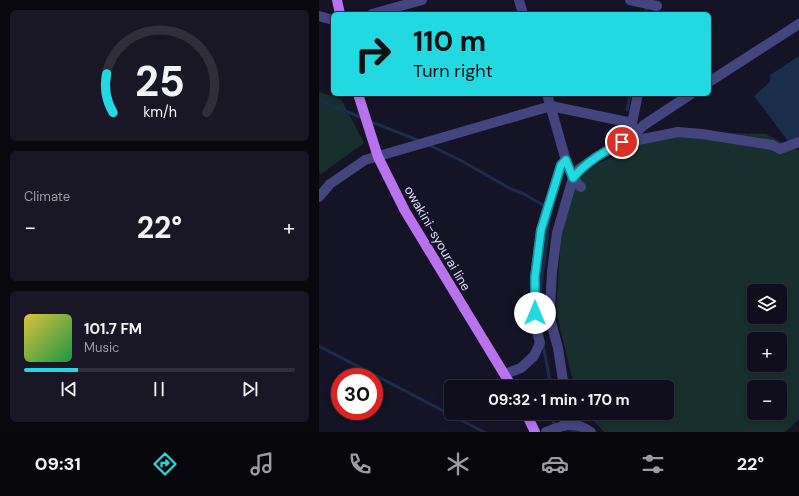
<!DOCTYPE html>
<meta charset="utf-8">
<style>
body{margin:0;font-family:"DM Sans",sans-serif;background:#191725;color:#f1f3f6;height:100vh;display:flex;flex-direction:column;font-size:15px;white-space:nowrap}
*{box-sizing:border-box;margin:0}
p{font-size:13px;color:#9c9ca3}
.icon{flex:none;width:22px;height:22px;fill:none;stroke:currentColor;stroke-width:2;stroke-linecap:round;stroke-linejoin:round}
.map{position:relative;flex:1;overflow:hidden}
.sheet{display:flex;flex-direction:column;gap:10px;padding:10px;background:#09080f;width:319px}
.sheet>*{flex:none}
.banner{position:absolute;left:12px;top:12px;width:380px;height:84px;border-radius:6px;box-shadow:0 2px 6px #0003,0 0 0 1px #302e3b;background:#22d9e2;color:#111;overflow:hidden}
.controls{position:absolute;left:428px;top:284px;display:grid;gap:8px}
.controls a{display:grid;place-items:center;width:40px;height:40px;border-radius:6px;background:#100e1c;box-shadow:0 2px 6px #0003,0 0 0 1px #302e3b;font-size:20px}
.speed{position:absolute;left:12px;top:368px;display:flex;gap:8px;font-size:20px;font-weight:700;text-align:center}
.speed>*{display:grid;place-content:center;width:52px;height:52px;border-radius:50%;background:#100e1c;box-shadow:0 2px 6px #0003,0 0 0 1px #302e3b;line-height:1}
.speed .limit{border:6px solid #d22;background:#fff;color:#111}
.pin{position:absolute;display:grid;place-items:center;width:34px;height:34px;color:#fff;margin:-17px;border:2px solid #fff;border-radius:50%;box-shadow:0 1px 4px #0007}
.me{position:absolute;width:44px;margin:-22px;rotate:0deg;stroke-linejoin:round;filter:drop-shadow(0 0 3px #0008)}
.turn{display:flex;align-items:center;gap:14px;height:84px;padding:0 16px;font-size:18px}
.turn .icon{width:52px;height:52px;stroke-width:2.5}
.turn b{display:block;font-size:28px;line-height:34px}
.big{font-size:30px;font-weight:700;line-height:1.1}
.sheet .card{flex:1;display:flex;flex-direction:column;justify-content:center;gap:6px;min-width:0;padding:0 14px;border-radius:6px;background:#191725}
.sheet .dial{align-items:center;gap:0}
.dial svg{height:104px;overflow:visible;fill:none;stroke:#302e3b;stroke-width:7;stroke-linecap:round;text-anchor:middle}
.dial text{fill:#f1f3f6;stroke:none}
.song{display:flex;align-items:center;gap:12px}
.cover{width:48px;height:48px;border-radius:6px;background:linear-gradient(135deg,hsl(50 70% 55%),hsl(140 70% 35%))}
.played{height:4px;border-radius:2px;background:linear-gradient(90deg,#22d9e2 20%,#302e3b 20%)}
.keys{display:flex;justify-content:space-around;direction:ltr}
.heat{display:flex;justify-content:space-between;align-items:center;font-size:22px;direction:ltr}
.trip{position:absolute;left:125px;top:380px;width:230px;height:40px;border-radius:6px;background:#100e1c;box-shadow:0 2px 6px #0003,0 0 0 1px #302e3b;font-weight:700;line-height:40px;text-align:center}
.tab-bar{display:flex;height:64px;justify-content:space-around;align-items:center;background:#06060b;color:#9c9ca3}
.tab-bar .icon{width:28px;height:28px}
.tab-bar .active{color:#22d9e2}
.tab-bar b{font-size:18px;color:#f1f3f6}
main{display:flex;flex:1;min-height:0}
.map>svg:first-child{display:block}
.green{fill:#17302d;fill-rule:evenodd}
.water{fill:#182e4b}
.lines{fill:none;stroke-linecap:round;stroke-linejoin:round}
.stream{stroke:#182e4b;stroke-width:3}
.minor{stroke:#44457f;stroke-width:10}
.major{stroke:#b872ed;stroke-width:10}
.route-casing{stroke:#168d93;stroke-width:10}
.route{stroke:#22d9e2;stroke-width:7}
.labels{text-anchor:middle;stroke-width:4;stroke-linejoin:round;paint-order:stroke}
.street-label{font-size:13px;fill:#dfddfb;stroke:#151326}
</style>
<main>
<section class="sheet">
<div class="card dial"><svg viewBox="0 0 100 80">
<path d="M14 69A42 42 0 1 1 86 69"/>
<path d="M14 69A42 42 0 0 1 9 39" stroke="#22d9e2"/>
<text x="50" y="56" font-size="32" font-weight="700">25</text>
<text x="50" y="72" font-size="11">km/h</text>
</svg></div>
<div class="card"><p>Climate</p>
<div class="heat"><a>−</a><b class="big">22°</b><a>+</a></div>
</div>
<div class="card">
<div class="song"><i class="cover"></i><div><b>101.7 FM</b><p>Music</p></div></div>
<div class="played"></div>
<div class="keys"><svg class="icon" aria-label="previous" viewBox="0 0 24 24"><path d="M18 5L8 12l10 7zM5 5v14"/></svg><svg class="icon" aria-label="pause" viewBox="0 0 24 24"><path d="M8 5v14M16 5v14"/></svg><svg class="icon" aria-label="next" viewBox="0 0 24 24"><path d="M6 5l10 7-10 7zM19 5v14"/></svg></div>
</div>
</section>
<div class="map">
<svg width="480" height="432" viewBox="0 0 480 432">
<rect width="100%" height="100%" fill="#151326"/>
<path class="green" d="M 0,92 L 22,99 L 45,143 L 2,174 L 0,172 Z
M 348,131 L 447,134 L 480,151 L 480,419 L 466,432 L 285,432 L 271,417 L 269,413 L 348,413 L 348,387 L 257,387 L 252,374 L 237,311 L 245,194 L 272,167 ZM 435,291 L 461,291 L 461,317 L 435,317 ZM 435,339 L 461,339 L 461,365 L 435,365 ZM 435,387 L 461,387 L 461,413 L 435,413 Z"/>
<path class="water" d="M 480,56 L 480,137 L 469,141 L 435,96 L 451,82 L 451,75 Z"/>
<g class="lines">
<path class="stream" d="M 326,14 L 328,6
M 0,100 L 43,118
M 308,110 L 311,94
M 50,121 L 101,141
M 110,145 L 141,160 L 192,189 L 205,194 L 227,207
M 223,332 L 222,286 L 231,214
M 224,344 L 232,387
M 0,346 L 165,432
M 229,413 L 237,426
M 250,429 L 258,432"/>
<path class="minor" d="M 200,0 L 204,14
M 311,0 L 338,6
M 53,14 L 103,0
M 0,16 L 14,20
M 390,82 L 480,24
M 228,94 L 247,161 L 254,178 L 262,187
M 312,137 L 319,140 L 359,132 L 383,134 L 453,145 L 461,149 L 480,142
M 0,197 L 11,184 L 46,160 L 232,106 L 313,123 L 319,94
M 186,374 L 202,368 L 215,356 L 221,343 L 217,327 L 216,313 L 216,277 L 222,230 L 242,165 L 247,161
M 245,387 L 239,348 L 232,322 L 231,308 L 233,272 L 238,233 L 254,178 L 260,169 L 277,157 L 312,137 L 325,125 L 372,94
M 245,413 L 246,424
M 227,432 C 245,425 255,420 272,432"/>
<path class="major" d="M 18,0 L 21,14
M 39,94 L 59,157 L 86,211 L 193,387
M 207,413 L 216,432"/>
</g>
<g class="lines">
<g class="route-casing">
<path id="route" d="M 216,313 L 216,277 L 222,230 L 242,165 L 247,160 L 254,178 C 267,162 285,152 303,142"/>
</g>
<use href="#route" class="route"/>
</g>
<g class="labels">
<g class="street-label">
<text transform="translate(119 238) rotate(60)" y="5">owakini-syourai line</text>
</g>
</g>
</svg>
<div class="controls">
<a><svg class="icon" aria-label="layers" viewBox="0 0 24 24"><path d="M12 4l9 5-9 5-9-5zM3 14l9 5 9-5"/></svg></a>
<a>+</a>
<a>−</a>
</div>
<div class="speed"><div class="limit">30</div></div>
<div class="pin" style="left:303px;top:142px;background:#d93025"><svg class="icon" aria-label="arrive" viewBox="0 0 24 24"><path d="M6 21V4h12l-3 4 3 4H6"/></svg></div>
<svg class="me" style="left:216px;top:313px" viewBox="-20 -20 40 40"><circle r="19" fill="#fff"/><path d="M0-13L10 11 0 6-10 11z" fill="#22d9e2"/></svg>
<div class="trip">09:32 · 1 min · 170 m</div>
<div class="banner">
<div class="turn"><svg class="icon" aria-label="right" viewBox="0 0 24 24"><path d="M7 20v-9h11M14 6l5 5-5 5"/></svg><div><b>110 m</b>Turn right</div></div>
</div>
</div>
</main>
<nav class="tab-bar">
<b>09:31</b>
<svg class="icon active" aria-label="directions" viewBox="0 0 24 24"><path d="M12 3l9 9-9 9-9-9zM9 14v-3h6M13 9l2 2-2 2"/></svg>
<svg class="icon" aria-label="music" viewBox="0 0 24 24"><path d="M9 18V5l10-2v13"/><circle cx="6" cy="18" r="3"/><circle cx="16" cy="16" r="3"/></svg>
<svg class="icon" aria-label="phone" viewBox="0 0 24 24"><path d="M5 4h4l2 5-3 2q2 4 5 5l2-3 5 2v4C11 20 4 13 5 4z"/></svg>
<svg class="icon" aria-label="climate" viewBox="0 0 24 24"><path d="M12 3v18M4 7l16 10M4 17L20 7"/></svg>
<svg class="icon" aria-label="car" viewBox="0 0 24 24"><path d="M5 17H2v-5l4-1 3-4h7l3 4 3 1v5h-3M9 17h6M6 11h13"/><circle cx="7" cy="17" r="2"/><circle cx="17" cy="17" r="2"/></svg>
<svg class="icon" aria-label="filters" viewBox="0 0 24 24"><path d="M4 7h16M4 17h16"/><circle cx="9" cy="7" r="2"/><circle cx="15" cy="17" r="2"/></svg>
<b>22°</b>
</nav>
